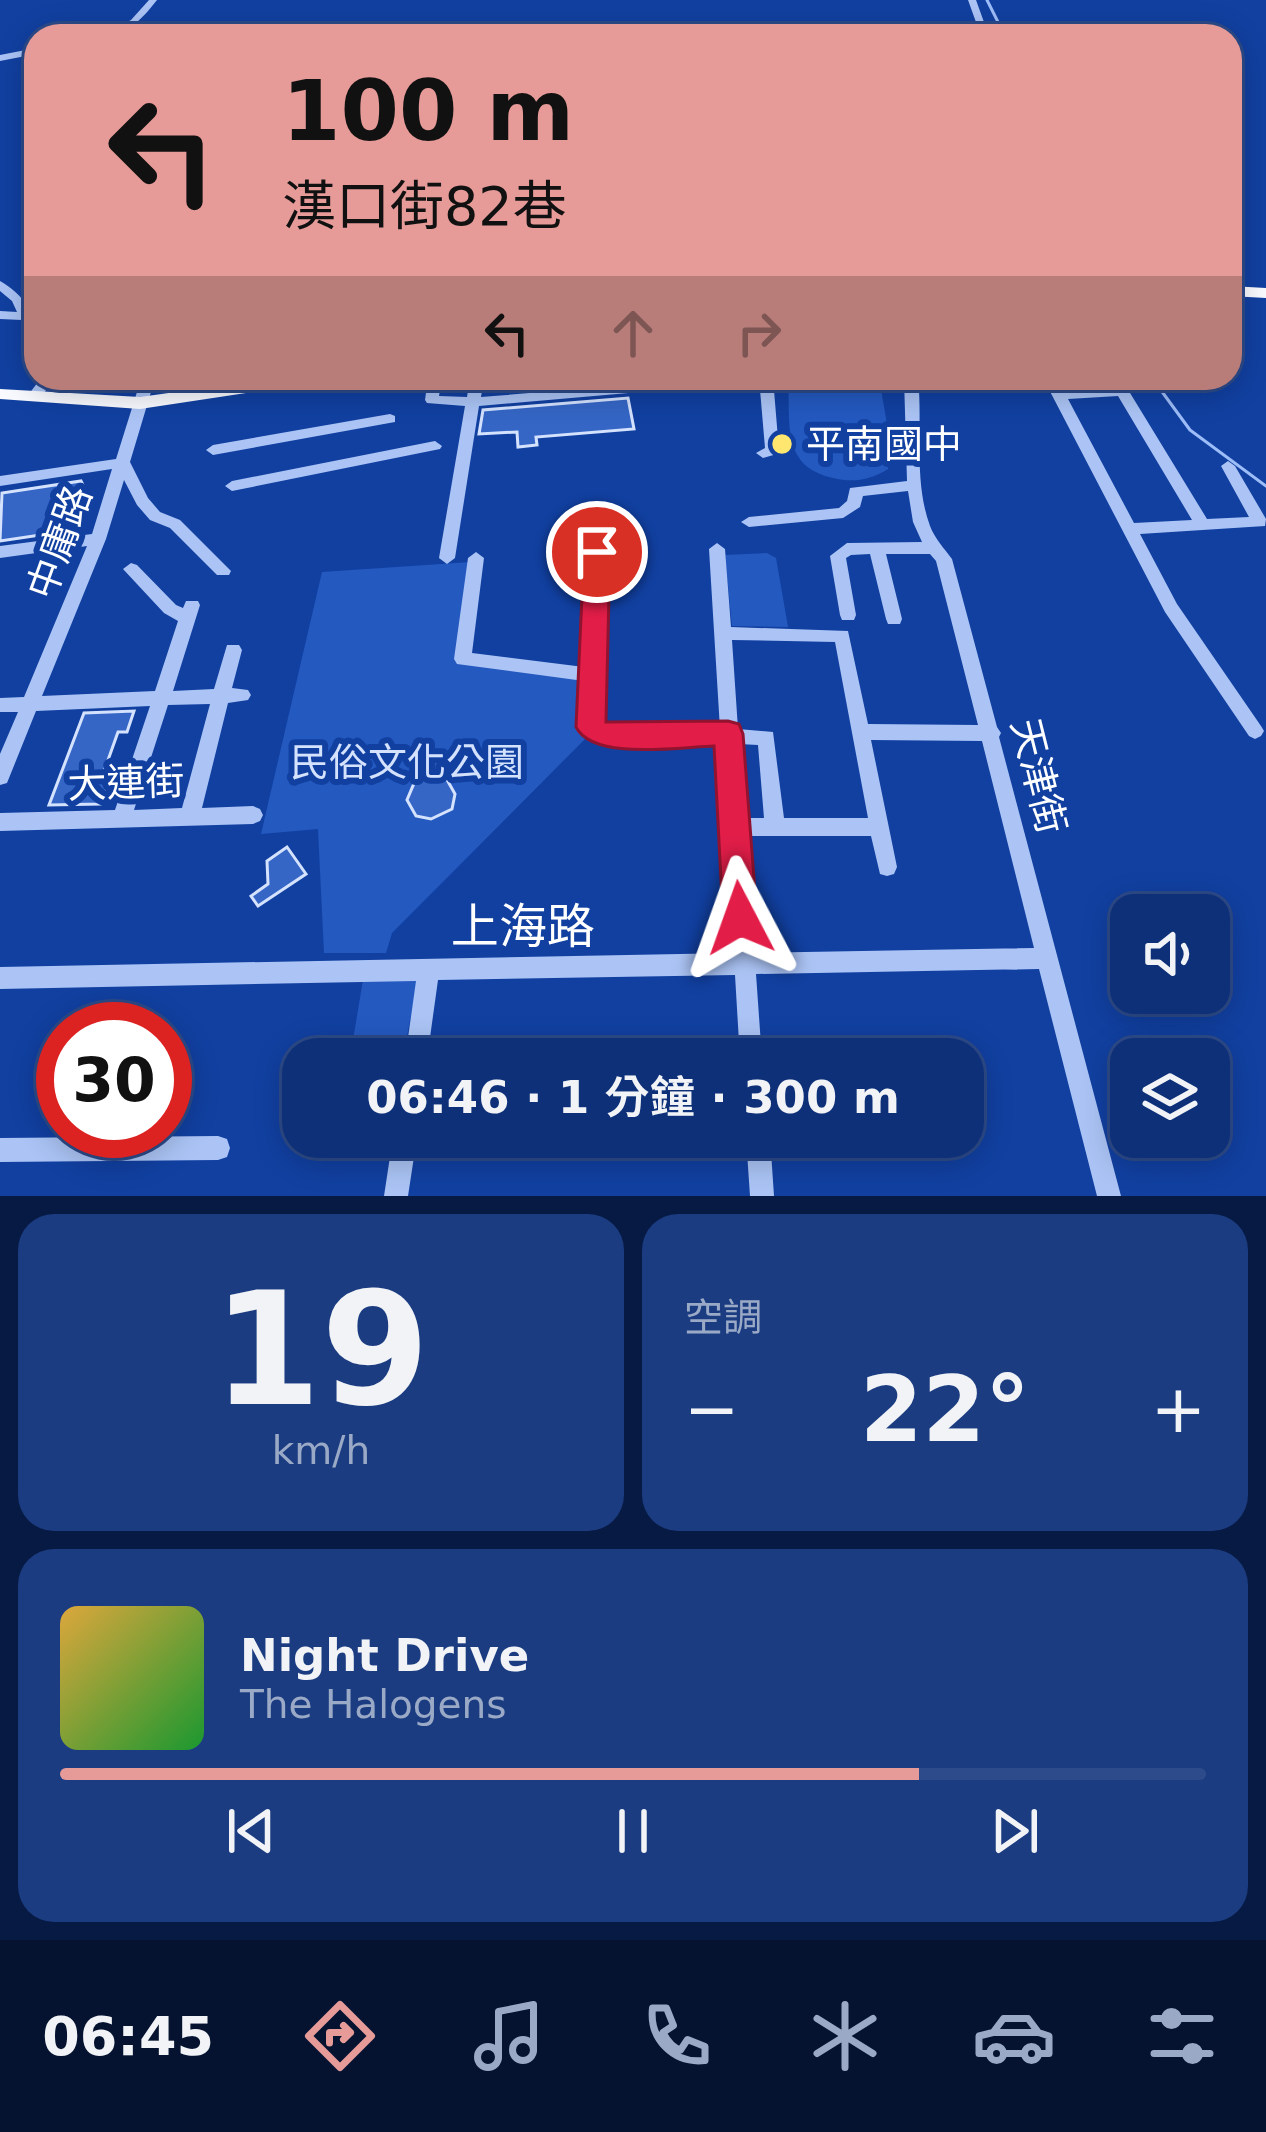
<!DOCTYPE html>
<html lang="zh-TW">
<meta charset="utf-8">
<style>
body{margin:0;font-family:"DejaVu Sans","Noto Sans TC",sans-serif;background:#1b3c80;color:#f1f3f6;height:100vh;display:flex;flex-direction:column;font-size:45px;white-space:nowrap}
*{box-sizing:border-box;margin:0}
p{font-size:39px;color:#9aa9c6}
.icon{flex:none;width:66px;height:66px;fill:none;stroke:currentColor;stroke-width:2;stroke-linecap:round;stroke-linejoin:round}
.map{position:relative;height:1196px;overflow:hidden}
.sheet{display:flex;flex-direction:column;gap:18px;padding:18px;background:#071a43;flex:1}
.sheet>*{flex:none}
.top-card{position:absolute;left:24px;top:24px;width:1218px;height:366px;border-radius:36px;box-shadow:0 6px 30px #0003,0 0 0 3px #2d4b8a;background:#e69b98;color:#111;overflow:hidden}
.buttons{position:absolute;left:1110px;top:894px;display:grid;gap:24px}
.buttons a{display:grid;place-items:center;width:120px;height:120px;border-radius:24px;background:#0d3079;box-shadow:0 6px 30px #0003,0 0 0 3px #2d4b8a;font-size:60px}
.speed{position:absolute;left:36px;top:1002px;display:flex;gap:24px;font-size:60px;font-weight:700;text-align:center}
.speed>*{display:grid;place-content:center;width:156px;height:156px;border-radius:50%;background:#0d3079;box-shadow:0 6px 30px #0003,0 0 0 3px #2d4b8a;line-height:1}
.speed .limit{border:18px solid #d22;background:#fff;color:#111}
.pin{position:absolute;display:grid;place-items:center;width:102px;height:102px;color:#fff;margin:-51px;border:6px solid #fff;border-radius:50%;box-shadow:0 3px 12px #0007}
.me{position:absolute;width:132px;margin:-66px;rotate:356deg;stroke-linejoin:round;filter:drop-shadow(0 0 9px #0008)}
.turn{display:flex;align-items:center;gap:42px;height:252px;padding:0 60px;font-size:54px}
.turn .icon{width:156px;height:156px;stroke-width:2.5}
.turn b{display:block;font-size:84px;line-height:102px}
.lanes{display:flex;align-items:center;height:114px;padding:0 60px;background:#0003;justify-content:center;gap:60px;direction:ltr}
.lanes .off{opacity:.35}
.big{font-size:90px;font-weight:600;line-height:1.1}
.sheet .widget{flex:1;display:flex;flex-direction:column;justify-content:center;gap:18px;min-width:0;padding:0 42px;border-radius:36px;background:#1b3c80}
.sheet .dial{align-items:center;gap:0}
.dial b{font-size:156px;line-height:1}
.song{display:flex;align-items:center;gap:36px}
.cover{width:144px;height:144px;border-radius:18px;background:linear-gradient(135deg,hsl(40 70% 55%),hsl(130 70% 35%))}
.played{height:12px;border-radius:6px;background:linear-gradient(90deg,#e69b98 75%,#2d4b8a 75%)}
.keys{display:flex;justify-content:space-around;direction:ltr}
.heat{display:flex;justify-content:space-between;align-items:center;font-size:66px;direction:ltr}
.sheet .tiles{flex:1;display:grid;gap:18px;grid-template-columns:1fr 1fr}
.widget:last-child{grid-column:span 2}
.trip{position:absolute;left:282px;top:1038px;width:702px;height:120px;border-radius:36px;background:#0d3079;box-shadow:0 6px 30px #0003,0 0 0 3px #2d4b8a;font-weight:600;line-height:120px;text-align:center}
.menu{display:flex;height:192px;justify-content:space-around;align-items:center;background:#051330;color:#9aa9c6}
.menu .icon{width:84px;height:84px}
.menu .on{color:#e69b98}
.menu b{font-size:54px;color:#f1f3f6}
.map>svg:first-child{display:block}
.green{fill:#2459c0}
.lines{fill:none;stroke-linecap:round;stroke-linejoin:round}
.stream{stroke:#9dbdf8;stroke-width:3}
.building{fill:#3566c6;stroke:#d4e2fe;stroke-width:3}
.minor{fill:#abc4f5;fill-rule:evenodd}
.major{fill:#f9faff;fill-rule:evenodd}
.route{fill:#e11d48;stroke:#92132f;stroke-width:3}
.poi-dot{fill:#ffe66f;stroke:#1140a1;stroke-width:4.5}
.labels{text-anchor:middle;stroke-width:12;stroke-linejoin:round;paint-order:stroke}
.poi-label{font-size:39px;fill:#fff;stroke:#1140a1;text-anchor:start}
.street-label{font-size:39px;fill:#fff;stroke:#1140a1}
.park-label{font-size:39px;fill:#d4e2fe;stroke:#1140a1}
.near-street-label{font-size:48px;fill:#fff;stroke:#1140a1}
</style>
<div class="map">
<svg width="1266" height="1196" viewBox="0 0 1266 1196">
<rect width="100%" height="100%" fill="#1140a1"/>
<path class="green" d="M 788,378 L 879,378 L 890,441 L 888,469 C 870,480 853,483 833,478 C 780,466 791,423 788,378 Z
M 767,553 L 776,558 L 788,627 L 732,626 L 725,555 Z
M 471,562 L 458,663 L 586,680 L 585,739 L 392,933 L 386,953 L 324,953 L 318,829 L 261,834 L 322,572 Z
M 418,979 L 406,1041 L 353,1040 L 363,980 Z"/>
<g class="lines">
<path class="stream" d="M 987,0 L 1005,36
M 1152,378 L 1190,430 L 1266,486"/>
</g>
<path class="building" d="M 628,398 L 634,429 L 536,437 L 537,445 L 518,447 L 517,432 L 479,434 L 483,410 Z
M 81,481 L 87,493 L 82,524 L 74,525 L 74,530 L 0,541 L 2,493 Z
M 134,711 L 127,732 L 118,732 L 102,777 L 110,777 L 101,804 L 49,805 L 84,713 Z
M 426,755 L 436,760 L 455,794 L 452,809 L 431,819 L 416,816 L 407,800 Z
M 287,847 L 306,874 L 258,906 L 251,896 L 268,884 L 267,861 Z"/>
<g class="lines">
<path class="minor" d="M 149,0 L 157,0 C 142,19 127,36 101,36 L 131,20 Z
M 968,0 L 976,0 L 989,36 L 981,36 Z
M 36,48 L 36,54 L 0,61 L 0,55 Z
M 0,281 C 23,294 36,313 36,339 L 31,338 L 22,320 L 0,319 L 0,311 L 17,312 L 12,301 L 0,291 Z
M 41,378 L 55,378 L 38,401 L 28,401 L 26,398 Z
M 428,378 L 442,378 L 439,396 L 467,397 L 470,378 L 484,378 L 481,397 L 640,384 L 647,388 L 640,392 L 479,406 L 455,558 L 447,564 L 439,558 L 465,406 L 427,403 L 425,400 Z
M 759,378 L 773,378 L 779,451 L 777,454 L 763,458 L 756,453 L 765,448 Z
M 904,378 L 918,378 C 923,426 913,480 930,526 C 935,539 944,548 952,559 L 997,727 L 1001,733 L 999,737 L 1121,1196 L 1097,1196 L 1039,969 L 756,974 L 762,1059 L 740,1059 L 735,975 L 438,980 L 427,1059 L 405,1059 L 416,981 L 0,989 L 0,967 L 733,953 L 721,744 L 601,743 L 585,732 L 582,727 L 584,681 L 457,664 L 454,659 L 468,558 L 476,552 L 484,558 L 472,653 L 584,667 L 589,552 L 597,546 L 603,548 L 605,552 L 600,724 L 605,727 L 720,729 L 709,549 L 717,543 L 725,549 L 731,627 L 848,631 L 868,724 L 978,725 L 936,561 L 930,554 L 886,554 L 902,619 L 900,624 L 888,624 L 886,619 L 870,554 L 851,555 L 846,558 L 856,615 L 854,620 L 842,620 L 840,615 L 830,556 L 847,543 L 922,542 L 913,522 L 908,491 L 863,496 L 860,507 L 843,518 L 749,527 L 741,522 L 749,517 L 839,508 L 847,501 L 850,488 L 907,481 ZM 732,640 L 835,642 L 868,818 L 784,818 L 773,732 L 738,729 ZM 871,740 L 982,741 L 1034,948 L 755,953 L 746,836 L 871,836 L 880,874 L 887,876 L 894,874 L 897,867 ZM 739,744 L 758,745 L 764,818 L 745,818 Z
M 1043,378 L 1057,378 L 1063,391 L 1127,388 L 1207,519 L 1249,517 L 1221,466 L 1228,461 L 1235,466 L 1266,519 L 1265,526 L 1140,534 L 1177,604 L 1261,726 L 1264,731 L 1261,736 L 1255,739 L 1249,736 L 1165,612 ZM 1118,396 L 1192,520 L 1134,523 L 1068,399 Z
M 144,388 L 151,392 L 130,462 L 148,498 L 160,512 L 180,520 L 231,571 L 229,575 L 217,575 L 170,528 L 150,520 L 137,505 L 124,480 L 106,539 L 42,696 L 155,691 L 178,621 L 164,613 L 123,569 L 131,563 L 137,565 L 176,605 L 183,608 L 186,601 L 198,601 L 200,605 L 173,691 L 214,689 L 227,645 L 239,645 L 242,650 L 232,688 L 248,690 L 251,695 L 248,700 L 228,703 L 202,808 L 253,806 L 260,809 L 263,815 L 260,821 L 253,824 L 0,831 L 0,813 L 115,810 L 150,706 L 36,711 L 7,783 L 0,785 L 0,754 L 18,712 L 0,712 L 0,698 L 24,697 L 87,546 L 0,558 L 0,546 L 92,534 L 112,469 L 0,486 L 0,476 L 116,459 L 137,392 ZM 210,704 L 182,808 L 134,810 L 168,705 Z
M 390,414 L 395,416 L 395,422 L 213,455 L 206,450 L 213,445 Z
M 435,441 L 442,446 L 440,449 L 232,491 L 225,486 L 232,481 Z
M 218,1136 L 227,1139 L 230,1148 L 227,1157 L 218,1160 L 0,1162 L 0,1138 Z
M 393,1137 L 417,1137 L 408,1196 L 384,1196 Z
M 746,1137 L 770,1137 L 774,1196 L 750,1196 Z"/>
<path class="major" d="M 1230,286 L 1266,288 L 1266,298 L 1230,296 Z
M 275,378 L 321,378 L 312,383 L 140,409 L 0,399 L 0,389 L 140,397 Z"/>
</g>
<path class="route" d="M 597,542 L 610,552 L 606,722 L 728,721 L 739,724 L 743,734 L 757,918 L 752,930 L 740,935 L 728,930 L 723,918 L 714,746 C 679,747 593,761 576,727 L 584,552 Z"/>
<circle class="poi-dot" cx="782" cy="444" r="12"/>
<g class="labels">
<g class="poi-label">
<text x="806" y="458">平南國中</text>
</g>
<g class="street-label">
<text transform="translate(59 542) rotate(-70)" y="14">中庸路</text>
<text transform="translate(1039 776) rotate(76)" y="14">天津街</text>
<text transform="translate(126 782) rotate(-2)" y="14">大連街</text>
</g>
<g class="park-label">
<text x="407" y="776">民俗文化公園</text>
</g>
<g class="near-street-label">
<text x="523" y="943">上海路</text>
</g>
</g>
</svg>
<div class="buttons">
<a><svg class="icon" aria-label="sound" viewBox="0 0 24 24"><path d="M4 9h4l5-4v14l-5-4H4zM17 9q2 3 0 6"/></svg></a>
<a><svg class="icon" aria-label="layers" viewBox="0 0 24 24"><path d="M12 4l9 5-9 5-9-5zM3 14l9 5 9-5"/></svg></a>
</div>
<div class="speed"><div class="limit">30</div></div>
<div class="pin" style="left:597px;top:552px;background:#d93025"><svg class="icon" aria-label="arrive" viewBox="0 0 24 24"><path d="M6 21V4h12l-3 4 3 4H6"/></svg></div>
<svg class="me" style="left:740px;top:918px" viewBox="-20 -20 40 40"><path d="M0-17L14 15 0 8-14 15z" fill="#e11d48" stroke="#fff" stroke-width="4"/></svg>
<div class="trip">06:46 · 1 分鐘 · 300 m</div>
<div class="top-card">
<div class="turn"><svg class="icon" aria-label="left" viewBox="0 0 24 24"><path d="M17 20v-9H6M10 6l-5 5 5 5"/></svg><div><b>100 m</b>漢口街82巷</div></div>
<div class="lanes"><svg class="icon" aria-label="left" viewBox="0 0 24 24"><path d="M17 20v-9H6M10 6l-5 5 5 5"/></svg><svg class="icon off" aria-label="ahead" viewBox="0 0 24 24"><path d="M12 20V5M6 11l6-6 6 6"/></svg><svg class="icon off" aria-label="right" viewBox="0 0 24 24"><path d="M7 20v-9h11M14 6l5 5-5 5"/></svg></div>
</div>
</div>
<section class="sheet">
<div class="tiles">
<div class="widget dial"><b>19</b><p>km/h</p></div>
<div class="widget"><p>空調</p>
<div class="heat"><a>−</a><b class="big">22°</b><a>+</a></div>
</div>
<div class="widget">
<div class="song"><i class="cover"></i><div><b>Night Drive</b><p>The Halogens</p></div></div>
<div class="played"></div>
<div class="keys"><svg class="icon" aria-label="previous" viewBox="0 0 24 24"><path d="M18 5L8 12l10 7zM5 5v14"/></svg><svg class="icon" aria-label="pause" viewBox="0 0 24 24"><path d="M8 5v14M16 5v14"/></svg><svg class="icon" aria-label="next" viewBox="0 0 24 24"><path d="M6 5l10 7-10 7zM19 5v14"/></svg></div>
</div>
</div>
</section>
<nav class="menu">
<b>06:45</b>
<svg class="icon on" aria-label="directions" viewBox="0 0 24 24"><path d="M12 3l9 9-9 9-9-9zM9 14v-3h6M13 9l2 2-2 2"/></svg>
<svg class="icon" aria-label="music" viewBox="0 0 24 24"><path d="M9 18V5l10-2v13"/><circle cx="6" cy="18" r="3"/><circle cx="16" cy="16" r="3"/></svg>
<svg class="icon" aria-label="phone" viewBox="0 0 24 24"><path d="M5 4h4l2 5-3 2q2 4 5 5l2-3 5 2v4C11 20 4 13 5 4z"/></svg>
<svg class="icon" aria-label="climate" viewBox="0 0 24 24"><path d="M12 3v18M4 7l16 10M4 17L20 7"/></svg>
<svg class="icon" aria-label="car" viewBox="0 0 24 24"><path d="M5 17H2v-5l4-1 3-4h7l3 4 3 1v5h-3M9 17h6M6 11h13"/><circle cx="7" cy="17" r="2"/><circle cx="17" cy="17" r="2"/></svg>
<svg class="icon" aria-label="filters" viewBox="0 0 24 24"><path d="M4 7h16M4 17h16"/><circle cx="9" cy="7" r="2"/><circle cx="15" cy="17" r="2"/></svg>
</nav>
